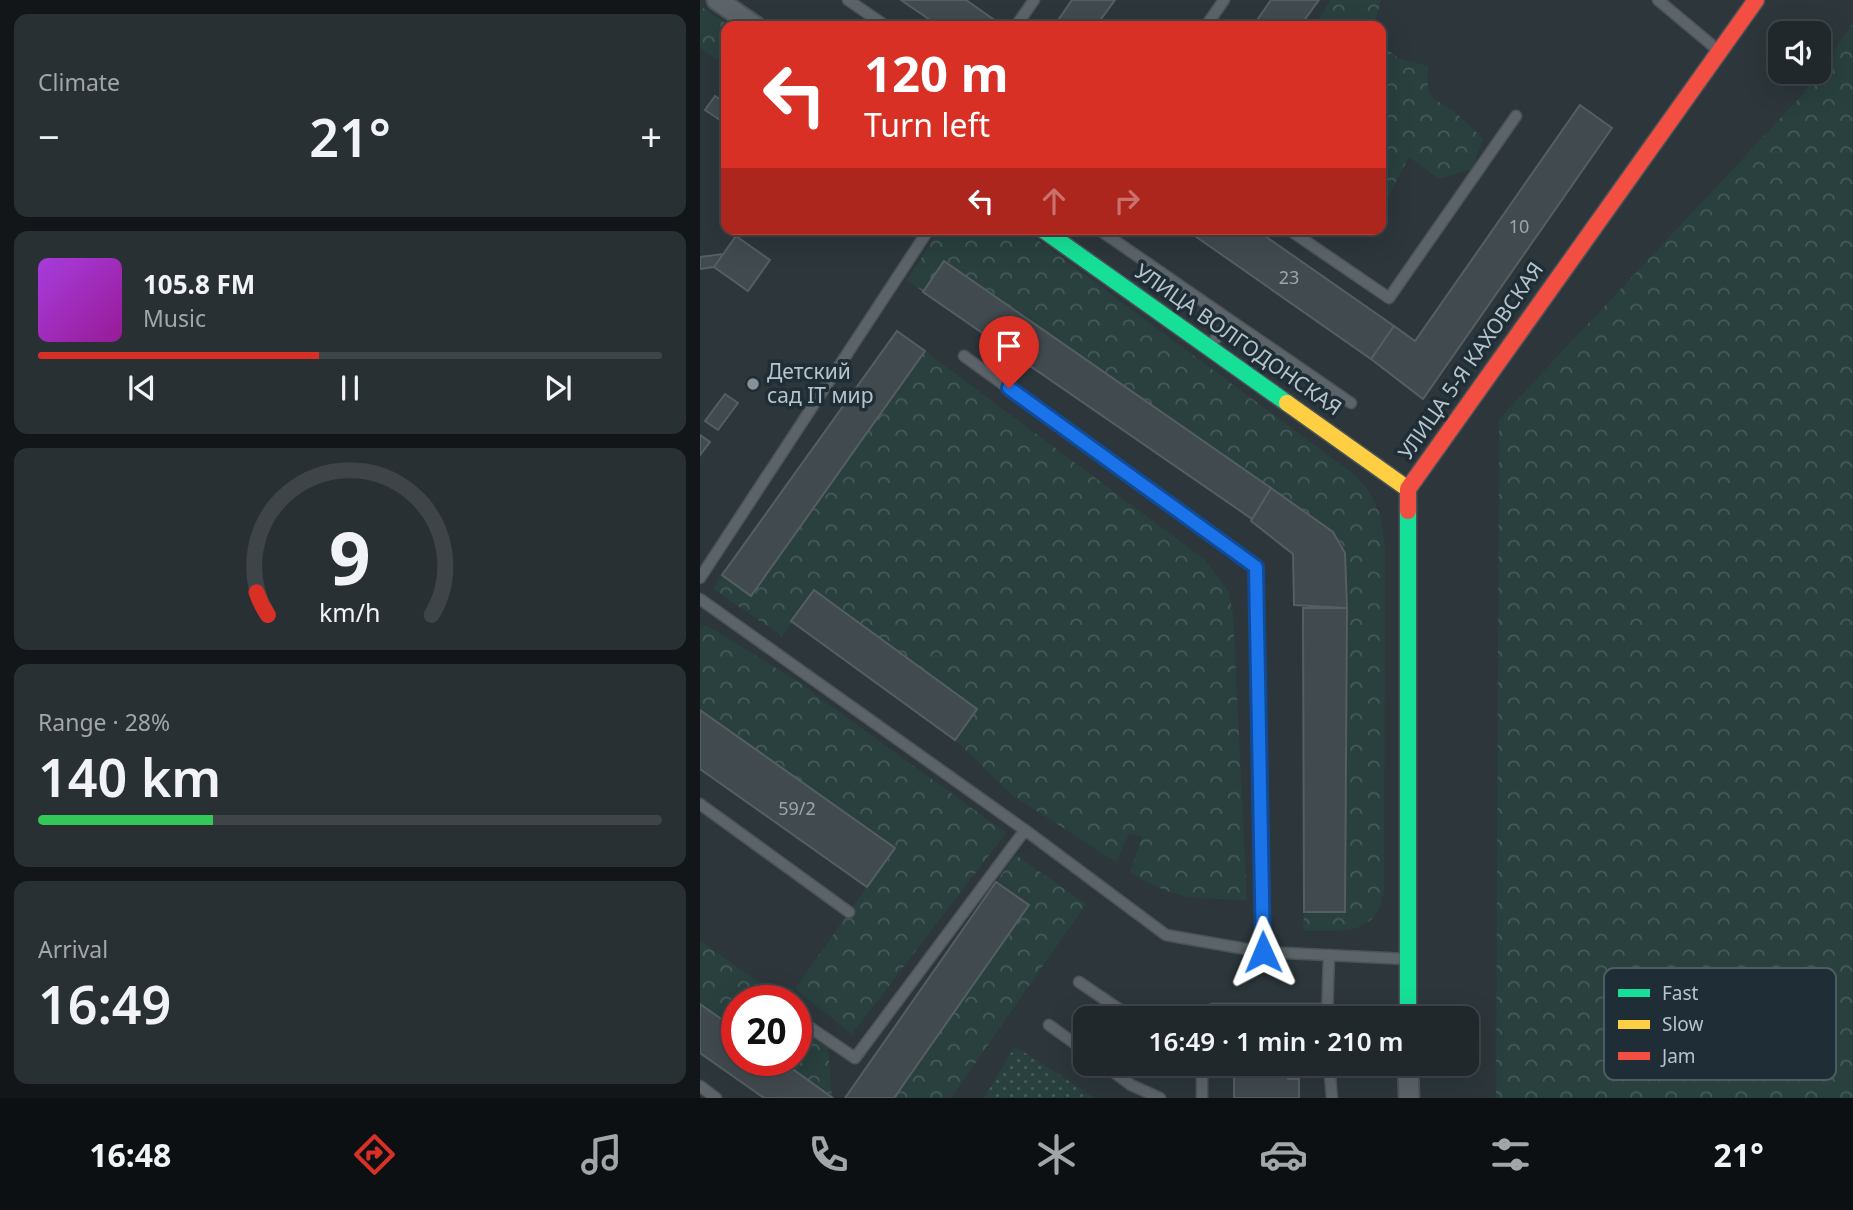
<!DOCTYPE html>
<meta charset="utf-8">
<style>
body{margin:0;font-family:"Noto Sans",sans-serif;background:#293034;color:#f1f3f6;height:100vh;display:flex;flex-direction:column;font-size:26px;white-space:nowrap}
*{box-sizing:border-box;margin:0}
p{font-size:23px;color:#a2a6a9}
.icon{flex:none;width:38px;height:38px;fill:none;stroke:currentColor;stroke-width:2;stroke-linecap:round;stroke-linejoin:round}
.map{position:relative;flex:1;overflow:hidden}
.details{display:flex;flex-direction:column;gap:14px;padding:14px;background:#121618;width:700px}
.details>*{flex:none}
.banner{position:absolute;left:21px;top:21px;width:665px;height:214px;border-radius:14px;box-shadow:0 7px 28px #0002,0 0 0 2px #3e4448;background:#d93025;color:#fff;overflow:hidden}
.controls{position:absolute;left:1068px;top:21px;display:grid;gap:14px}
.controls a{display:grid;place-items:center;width:63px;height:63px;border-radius:14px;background:#21282c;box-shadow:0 7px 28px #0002,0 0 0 2px #3e4448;font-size:35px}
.speed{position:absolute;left:21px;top:985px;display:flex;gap:14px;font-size:35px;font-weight:700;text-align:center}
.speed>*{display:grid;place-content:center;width:91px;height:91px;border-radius:50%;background:#21282c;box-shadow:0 7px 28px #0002,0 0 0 2px #3e4448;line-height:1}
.speed .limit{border:10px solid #d22;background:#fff;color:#111}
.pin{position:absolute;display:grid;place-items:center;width:60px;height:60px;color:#fff;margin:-72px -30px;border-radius:50% 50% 50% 0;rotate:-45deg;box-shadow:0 0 7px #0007}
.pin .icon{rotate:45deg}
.me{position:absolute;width:77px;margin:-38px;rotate:359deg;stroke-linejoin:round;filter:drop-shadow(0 0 5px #0008)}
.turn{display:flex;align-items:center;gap:24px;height:147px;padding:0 28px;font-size:32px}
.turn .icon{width:91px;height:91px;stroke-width:2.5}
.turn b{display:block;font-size:49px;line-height:60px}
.lanes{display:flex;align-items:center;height:66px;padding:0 28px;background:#0003;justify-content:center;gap:35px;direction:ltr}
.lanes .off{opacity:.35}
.big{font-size:52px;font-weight:600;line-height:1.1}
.details .card{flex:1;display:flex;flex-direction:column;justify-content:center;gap:10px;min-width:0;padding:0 24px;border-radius:14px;background:#293034}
.details .dial{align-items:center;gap:0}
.dial svg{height:182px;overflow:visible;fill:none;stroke:#3e4448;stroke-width:7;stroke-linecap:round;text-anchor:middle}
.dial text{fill:#f1f3f6;stroke:none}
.song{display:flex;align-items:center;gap:21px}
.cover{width:84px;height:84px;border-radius:10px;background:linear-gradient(135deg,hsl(280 70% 55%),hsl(300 70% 35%))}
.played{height:7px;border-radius:4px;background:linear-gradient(90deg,#d93025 45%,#3e4448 45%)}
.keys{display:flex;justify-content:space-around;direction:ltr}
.heat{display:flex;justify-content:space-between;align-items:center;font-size:38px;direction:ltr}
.charge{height:10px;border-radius:5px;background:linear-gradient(90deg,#34c759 28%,#3e4448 0)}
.trip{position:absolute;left:373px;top:1006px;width:406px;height:70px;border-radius:14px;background:#21282c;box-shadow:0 7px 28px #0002,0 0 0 2px #3e4448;font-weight:600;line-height:70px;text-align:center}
.tabs{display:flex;height:112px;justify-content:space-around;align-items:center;background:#0d1012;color:#a2a6a9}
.tabs .icon{width:49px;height:49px}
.tabs .selected{color:#d93025}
.tabs b{font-size:32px;color:#f1f3f6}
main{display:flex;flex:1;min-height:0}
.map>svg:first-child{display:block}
.green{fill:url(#green-dots)}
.forest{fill:url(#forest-crowns)}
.building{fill:#414a4f;stroke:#545e63;stroke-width:2}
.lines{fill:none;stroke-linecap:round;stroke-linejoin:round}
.lane-casing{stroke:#4a5358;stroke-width:13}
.street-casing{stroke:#4a5358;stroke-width:23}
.fast-casing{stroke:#4a5358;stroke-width:19}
.slow-casing{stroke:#4a5358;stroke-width:19}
.jam-casing{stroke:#4a5358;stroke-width:19}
.lane{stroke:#5c6469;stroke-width:10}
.street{stroke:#5c6469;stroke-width:19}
.fast{stroke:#16e098;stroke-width:16}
.slow{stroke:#ffcf43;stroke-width:16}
.jam{stroke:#f24e42;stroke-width:16}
.route-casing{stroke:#114b97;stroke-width:18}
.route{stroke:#1a73e8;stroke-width:12}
.poi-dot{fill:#869299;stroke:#1f2e36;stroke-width:2.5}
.labels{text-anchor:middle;stroke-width:7;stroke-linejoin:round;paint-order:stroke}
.number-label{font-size:18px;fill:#9aa6ac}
.street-label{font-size:21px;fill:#b7c4cb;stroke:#1f2e36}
.poi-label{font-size:21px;fill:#b7c4cb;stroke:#1f2e36;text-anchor:start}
.key{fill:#1f2e36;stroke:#4d5b63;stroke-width:2}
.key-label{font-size:19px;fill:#b7c4cb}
</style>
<main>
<section class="details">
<div class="card"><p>Climate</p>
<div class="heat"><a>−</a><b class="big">21°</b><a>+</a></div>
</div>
<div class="card">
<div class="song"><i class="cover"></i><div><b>105.8 FM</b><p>Music</p></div></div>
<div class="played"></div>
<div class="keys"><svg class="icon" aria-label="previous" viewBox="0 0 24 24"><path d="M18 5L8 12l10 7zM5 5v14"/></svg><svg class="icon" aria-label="pause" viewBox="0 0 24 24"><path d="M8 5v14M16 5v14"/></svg><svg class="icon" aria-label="next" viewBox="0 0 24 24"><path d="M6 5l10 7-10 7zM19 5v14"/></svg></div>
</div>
<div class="card dial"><svg viewBox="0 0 100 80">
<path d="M14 69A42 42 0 1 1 86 69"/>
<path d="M14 69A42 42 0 0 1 9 59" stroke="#d93025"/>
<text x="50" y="56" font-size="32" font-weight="700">9</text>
<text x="50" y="72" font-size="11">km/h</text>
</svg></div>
<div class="card"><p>Range · 28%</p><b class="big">140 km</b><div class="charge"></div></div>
<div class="card"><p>Arrival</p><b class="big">16:49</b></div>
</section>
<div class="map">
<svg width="1153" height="1098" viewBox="0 0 1153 1098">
<defs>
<pattern id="green-dots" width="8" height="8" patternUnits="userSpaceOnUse" patternTransform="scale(1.75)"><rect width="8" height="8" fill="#29403e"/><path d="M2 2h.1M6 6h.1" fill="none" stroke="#465a59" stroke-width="1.8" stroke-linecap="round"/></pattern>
<pattern id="forest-crowns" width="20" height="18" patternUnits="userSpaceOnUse" patternTransform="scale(1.75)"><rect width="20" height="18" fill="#29403e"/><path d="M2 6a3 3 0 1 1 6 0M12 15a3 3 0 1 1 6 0" fill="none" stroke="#465a59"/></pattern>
</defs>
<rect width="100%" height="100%" fill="#2c363b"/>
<path class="green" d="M 315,1046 L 395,1098 L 284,1098 Z"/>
<path class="forest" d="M 631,0 L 681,0 L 674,26 L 614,26 Z
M 0,6 L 30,26 L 26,26 L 26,65 L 0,48 Z
M 1153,23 L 1153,1098 L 796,1098 L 799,419 L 1105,92 Z
M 681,44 L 698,58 L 728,66 C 725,104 735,95 758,115 C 767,122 775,131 783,139 L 772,169 L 739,179 L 709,157 L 683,206 Z
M 240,229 L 323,229 L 651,472 C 676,494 683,516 685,548 L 684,889 C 679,938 641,930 603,931 L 604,912 L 645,912 L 645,553 L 571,488 L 245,261 L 223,292 L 207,280 Z
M 225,351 L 504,559 L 529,592 L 533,615 L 547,900 C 493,898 477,901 430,872 L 442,837 L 429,834 L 416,862 L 312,795 L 255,740 L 277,708 L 114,590 L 82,636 L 13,589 L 22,575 L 51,595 Z
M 6,625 L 97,681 L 306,833 L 152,1034 L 95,989 L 194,848 L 0,710 L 0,630 Z
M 316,855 L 386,904 L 251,1098 L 194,1098 L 296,882 Z
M 0,941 L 70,990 L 62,1001 L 37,1001 L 37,1030 L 0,1004 Z
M 96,1033 L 109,1036 L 128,1048 L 132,1097 L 80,1061 L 96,1060 Z"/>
<path class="building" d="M 201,0 L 266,0 L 303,26 L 239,26 Z
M 372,0 L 415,0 L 396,26 L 354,26 Z
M 571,0 L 619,0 L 600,26 L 553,26 Z
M 15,96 L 26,103 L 26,124 L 5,110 Z
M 880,105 L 912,128 L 723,399 L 671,359 L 694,326 L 715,341 Z
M 485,229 L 555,229 L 694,326 L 671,359 Z
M 36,236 L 70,260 L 48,291 L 14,267 Z
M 23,254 L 14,267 L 0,269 L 0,257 Z
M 244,261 L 571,488 L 552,519 L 223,292 Z
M 197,331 L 225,351 L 51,596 L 22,575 Z
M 25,394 L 38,403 L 18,430 L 5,421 Z
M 0,435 L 10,442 L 0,455 Z
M 571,488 L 633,532 L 645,553 L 647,608 L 594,605 L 593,554 L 551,521 Z
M 114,590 L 277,709 L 255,740 L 91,621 Z
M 603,608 L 647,608 L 645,912 L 604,912 Z
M 0,710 L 195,848 L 167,887 L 0,769 Z
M 296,882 L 329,905 L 194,1098 L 145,1098 Z
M 0,1004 L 37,1030 L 37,1060 L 80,1060 L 133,1098 L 64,1098 L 0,1053 Z
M 540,1068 L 588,1068 L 588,1079 L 599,1079 L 599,1098 L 534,1098 L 534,1077 L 539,1077 Z"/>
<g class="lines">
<g class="lane-casing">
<path id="lane" d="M 148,0 L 186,26
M 958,0 L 1019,51
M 316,26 L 334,0
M 506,26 L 524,0
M 398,229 L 530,320
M 588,229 L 689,298 L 816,116
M 509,347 L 530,320 L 651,403
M 264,356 L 556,567 L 563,952
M 0,578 L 229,229
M 0,599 L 325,830 L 466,935 L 563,952 L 707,959
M 0,804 L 149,912
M 379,982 L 432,1018
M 96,1018 L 155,1058 L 325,830
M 511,1018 L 513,1009 L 627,1009
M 627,1018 L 629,955
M 349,1025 L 385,1051
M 403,1064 L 431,1085 L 460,1098
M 502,1064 L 502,1098
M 629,1064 L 632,1098
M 0,1086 L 16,1098"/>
</g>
<g class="street-casing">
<path id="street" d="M 17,0 L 55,26
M 708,1064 L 709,1098"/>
</g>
<g class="fast-casing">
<path id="fast" d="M 342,229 L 587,403
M 708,511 L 708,1018"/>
</g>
<g class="slow-casing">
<path id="slow" d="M 587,403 L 708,489"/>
</g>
<g class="jam-casing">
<path id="jam" d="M 708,511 L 708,489 L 1056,0"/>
</g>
<use href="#lane" class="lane"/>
<use href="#street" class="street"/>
<use href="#fast" class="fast"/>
<use href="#slow" class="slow"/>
<use href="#jam" class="jam"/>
</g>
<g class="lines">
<g class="route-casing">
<path id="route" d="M 309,388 L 556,567 L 563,952"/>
</g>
<use href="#route" class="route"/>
</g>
<circle class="poi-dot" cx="53" cy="384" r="7"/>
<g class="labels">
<g class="number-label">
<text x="819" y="233">10</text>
<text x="589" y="284">23</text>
<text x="97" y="815">59/2</text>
</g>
<g class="street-label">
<text transform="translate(538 340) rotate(35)" y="7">УЛИЦА ВОЛГОДОНСКАЯ</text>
<text transform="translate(771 361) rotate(-55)" y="7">УЛИЦА 5-Я КАХОВСКАЯ</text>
</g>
<g class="poi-label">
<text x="67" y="379">Детский<tspan x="67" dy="24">сад IT мир</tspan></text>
</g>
</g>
<rect x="904" y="968" width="232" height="112" rx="10" class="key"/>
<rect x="918" y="989" width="32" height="8" fill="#16e098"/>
<rect x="918" y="1020" width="32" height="9" fill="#ffcf43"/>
<rect x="918" y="1052" width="32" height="8" fill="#f24e42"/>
<g class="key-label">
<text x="962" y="1000">Fast</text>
<text x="962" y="1031">Slow</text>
<text x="962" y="1063">Jam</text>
</g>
</svg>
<div class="controls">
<a><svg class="icon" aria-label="sound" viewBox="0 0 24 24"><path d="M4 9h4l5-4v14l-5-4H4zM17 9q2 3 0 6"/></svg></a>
</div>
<div class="speed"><div class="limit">20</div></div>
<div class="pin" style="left:309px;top:388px;background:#d93025"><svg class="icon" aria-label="arrive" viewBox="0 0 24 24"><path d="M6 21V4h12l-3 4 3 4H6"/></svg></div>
<svg class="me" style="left:563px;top:952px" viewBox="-20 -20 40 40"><path d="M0-17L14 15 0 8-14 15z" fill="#1a73e8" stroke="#fff" stroke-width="4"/></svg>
<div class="trip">16:49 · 1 min · 210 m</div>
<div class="banner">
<div class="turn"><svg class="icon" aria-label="left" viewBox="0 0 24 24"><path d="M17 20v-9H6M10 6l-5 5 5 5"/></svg><div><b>120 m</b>Turn left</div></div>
<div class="lanes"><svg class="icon" aria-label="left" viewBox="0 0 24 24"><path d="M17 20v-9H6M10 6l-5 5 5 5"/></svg><svg class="icon off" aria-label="ahead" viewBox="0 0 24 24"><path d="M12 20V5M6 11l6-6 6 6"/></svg><svg class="icon off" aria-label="right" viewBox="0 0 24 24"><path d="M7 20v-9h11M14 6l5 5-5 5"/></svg></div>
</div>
</div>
</main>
<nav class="tabs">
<b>16:48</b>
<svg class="icon selected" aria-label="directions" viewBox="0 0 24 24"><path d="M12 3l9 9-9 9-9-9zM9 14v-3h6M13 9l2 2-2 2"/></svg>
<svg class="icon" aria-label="music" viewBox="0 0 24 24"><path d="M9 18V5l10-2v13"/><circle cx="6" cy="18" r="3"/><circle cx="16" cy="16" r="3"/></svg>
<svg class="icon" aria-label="phone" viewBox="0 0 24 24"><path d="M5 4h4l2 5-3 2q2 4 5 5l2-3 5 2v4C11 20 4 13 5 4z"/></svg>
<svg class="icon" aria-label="climate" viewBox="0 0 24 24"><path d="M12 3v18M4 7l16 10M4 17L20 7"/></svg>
<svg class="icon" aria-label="car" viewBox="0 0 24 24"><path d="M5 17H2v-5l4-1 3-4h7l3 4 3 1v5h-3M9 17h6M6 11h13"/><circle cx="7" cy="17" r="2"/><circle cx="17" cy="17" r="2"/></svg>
<svg class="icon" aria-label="filters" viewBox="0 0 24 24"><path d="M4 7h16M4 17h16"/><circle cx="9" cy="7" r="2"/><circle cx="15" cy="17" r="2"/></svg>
<b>21°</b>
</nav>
